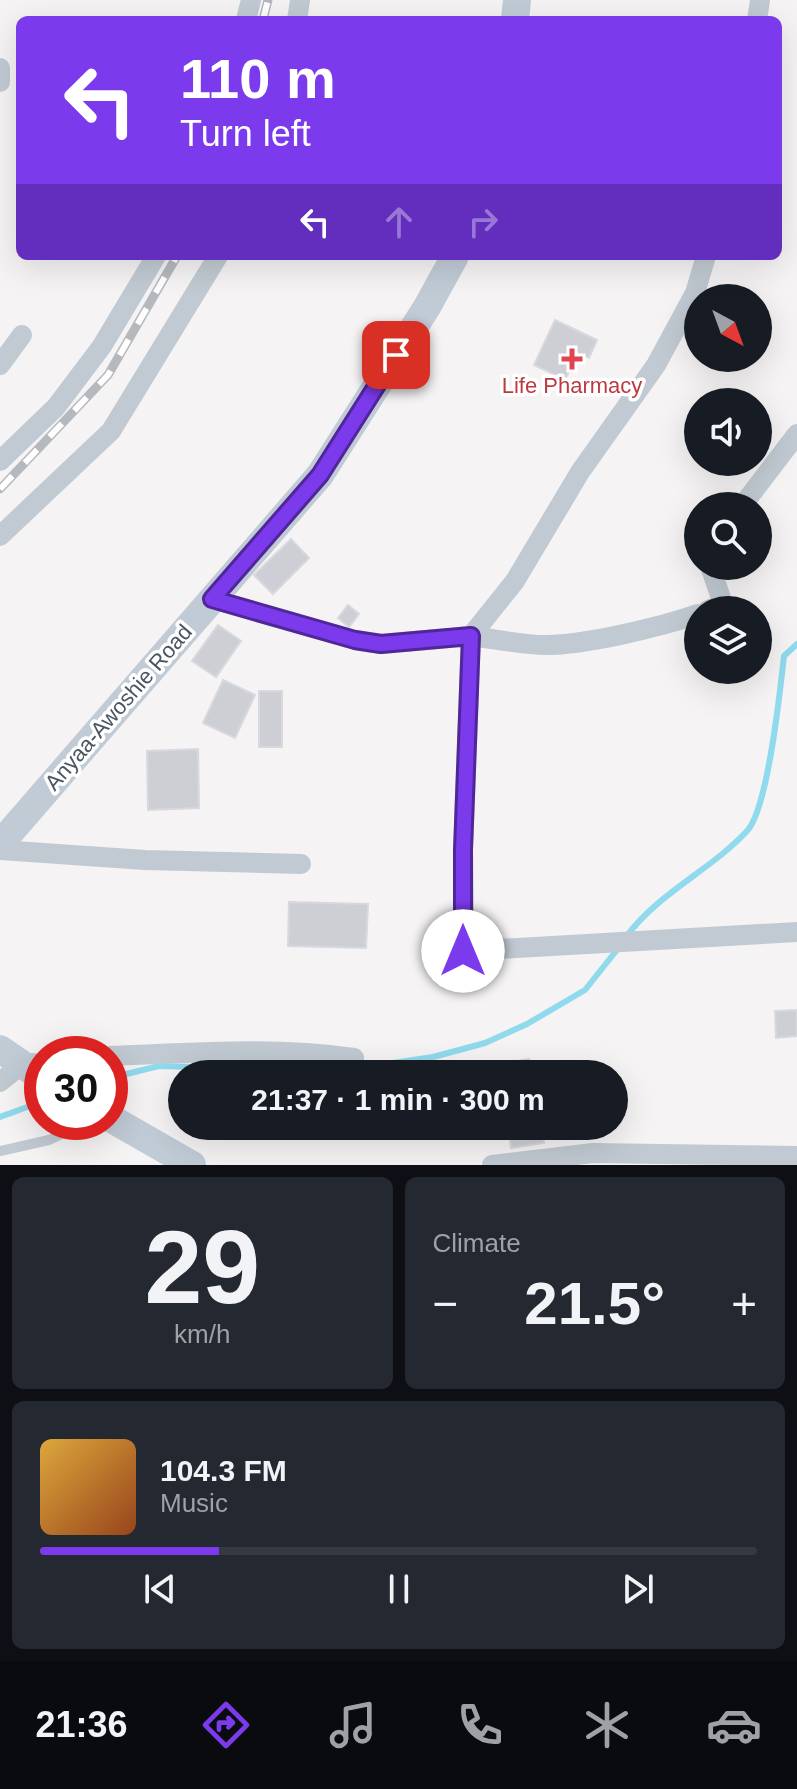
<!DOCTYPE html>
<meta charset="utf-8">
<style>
body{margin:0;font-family:Arial,sans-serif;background:#242831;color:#f1f3f6;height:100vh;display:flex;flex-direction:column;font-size:30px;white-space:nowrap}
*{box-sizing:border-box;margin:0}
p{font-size:26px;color:#9ea1a6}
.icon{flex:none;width:44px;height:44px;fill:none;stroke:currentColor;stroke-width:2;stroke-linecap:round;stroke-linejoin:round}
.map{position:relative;height:1165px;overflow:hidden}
.side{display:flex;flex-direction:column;gap:12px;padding:12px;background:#0d0f14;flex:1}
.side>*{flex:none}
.guide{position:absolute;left:16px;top:16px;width:766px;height:244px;border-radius:12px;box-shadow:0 8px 32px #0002;background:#7c3aed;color:#fff;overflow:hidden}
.needle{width:52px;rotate:139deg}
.fabs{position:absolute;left:684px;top:284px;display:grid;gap:16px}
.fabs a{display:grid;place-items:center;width:88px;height:88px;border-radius:50%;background:#171b24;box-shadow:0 8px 32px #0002;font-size:40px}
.speed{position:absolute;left:24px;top:1036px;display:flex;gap:16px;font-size:40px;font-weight:700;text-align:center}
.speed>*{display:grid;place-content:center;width:104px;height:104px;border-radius:50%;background:#171b24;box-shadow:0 8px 32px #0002;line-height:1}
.speed .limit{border:12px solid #d22;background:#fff;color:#111}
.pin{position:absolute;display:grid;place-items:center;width:68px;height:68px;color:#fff;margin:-34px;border-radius:16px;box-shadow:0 4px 12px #0006}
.me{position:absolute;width:88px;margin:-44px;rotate:0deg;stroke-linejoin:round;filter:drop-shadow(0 0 6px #0008)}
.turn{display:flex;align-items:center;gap:28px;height:168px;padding:0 32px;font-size:36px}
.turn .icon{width:104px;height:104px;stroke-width:2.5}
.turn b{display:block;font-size:56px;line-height:68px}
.lanes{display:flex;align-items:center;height:76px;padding:0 32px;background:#0003;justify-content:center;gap:40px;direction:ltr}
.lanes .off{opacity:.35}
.big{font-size:60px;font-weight:700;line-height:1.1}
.side .card{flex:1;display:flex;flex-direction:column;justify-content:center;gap:12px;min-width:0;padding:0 28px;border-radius:12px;background:#242831}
.side .dial{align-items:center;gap:0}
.dial b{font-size:104px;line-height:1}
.song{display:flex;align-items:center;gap:24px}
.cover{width:96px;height:96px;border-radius:12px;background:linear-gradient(135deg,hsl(40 70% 55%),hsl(20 70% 35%))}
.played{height:8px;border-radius:4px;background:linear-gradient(90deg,#7c3aed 25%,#363941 25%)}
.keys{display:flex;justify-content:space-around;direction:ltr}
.heat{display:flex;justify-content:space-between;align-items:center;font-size:44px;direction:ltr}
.side .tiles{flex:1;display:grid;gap:12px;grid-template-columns:1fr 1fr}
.card:last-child{grid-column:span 2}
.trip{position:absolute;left:168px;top:1060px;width:460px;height:80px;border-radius:40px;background:#171b24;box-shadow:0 8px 32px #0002;font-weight:700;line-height:80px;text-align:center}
.tabs{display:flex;height:128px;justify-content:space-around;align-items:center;background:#090b0e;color:#9ea1a6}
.tabs .icon{width:56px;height:56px}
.tabs .active{color:#7c3aed}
.tabs b{font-size:36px;color:#f1f3f6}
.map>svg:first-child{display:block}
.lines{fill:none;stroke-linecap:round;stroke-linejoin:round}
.stream{stroke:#90daee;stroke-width:6}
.building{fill:#cdcfd5;stroke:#d7d9de;stroke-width:2}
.lane{stroke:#c1cad2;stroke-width:10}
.street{stroke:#c1cad2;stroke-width:20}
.secondary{stroke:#c1cbd6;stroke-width:28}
.rail-casing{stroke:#b5b8bd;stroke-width:9}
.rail{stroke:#fff;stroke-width:6;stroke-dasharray:18;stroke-linecap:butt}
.route-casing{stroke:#51269a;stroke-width:20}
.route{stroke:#7c3aed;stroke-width:14}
.health-dot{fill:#e0444e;stroke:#fff;stroke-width:3}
.labels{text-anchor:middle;stroke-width:7;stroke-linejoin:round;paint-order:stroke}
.health-label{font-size:22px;fill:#be3a42;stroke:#fff}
.street-label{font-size:22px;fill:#4a5661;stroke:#fff}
</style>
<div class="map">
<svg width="797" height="1165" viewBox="0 0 797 1165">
<rect width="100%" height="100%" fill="#f5f3f3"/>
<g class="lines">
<path class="stream" d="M 626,937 C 658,893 711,870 747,831 C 768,809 780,691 784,656 L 797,644
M 110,1078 L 159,1066 L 298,1070 L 353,1069 L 433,1057 L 485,1043 L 527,1024 L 585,990 L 620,946
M 0,1117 L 30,1106"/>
</g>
<path class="building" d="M 555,320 L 597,340 L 589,358 L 578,353 L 565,380 L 534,365 Z
M 291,539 L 309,558 L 273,594 L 254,575 Z
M 348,605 L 359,614 L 349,627 L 338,618 Z
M 218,625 L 241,641 L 216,677 L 192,661 Z
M 223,680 L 255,695 L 235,738 L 203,723 Z
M 259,691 L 282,691 L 282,747 L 259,747 Z
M 198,749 L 199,808 L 148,810 L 147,751 Z
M 289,902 L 368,904 L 366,948 L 288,946 Z
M 797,1010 L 797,1036 L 776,1038 L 775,1011 Z
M 529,1059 L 532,1074 L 472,1074 L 472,1069 Z
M 508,1126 L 541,1126 L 544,1143 L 511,1148 Z"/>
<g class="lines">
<path class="lane" d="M 0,1151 L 49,1140 L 88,1122"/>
<path class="street" d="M 246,20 L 251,0
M 297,20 L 300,0
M 757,20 L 760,0
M 0,68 L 0,82
M 0,365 L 22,335
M 0,461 L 56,407 L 102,346 L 156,256
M 742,506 L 797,434
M 0,536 L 111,431 L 218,256
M 212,599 L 355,640 L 381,644 L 471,636 L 515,581 L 580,472 L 656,365 L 695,293 L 706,256
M 708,610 L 723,604 L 710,566
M 0,850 L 145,860 L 301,864
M 463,951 L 797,932
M 465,979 L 463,850 L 471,636 C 496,639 521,645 546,645 C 586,645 660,627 698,614
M 110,1056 C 191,1053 273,1046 354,1058
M 0,1082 L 21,1065 L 34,1063
M 492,1165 L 593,1153 L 797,1156"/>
<path class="secondary" d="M 515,20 L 517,0
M 0,844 L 320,475 L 427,307 L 455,256
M 0,1049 L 42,1078
M 110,1118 L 192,1165"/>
<g class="rail-casing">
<path id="rail" d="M 263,20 L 268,0
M 0,489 L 108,375 L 177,256"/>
</g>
<use href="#rail" class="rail"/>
</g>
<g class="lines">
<g class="route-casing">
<path id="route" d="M 396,355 L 320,475 L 212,599 L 355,640 L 381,644 L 471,636 L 463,850 L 463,951"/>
</g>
<use href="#route" class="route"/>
</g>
<path class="health-dot" d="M568 347h8v8h8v8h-8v8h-8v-8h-8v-8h8z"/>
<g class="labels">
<g class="health-label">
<text x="572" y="393">Life Pharmacy</text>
</g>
<g class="street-label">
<text transform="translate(118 707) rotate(-49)" y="8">Anyaa-Awoshie Road</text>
</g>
</g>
</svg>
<div class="fabs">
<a><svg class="needle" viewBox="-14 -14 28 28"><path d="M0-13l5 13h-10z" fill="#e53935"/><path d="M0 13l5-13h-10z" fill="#9ea1a6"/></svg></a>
<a><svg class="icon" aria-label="sound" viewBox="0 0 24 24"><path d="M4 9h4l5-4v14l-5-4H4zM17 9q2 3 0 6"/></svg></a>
<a><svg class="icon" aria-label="search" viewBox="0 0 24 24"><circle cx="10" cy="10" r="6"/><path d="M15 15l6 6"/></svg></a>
<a><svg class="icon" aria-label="layers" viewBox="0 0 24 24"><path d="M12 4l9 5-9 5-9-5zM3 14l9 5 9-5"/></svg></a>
</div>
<div class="speed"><div class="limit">30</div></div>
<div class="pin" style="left:396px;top:355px;background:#d93025"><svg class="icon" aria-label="arrive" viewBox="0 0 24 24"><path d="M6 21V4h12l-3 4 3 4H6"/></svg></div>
<svg class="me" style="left:463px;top:951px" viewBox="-20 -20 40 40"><circle r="19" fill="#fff"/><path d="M0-13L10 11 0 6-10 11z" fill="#7c3aed"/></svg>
<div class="trip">21:37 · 1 min · 300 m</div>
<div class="guide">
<div class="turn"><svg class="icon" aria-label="left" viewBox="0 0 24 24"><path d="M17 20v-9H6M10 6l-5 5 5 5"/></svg><div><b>110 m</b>Turn left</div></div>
<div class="lanes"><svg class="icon" aria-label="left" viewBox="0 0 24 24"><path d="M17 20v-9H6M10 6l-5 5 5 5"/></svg><svg class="icon off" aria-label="ahead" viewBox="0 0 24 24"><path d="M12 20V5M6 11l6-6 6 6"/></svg><svg class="icon off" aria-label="right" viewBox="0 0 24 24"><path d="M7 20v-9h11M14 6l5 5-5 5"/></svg></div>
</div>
</div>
<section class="side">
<div class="tiles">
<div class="card dial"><b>29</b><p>km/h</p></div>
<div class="card"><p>Climate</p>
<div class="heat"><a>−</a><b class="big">21.5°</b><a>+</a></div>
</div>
<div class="card">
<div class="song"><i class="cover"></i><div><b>104.3 FM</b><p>Music</p></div></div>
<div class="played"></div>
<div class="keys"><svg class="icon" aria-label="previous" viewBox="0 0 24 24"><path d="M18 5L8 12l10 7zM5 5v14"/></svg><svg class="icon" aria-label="pause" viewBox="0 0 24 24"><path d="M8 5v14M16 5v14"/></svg><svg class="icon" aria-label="next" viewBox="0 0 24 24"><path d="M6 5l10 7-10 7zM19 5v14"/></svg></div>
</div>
</div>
</section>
<nav class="tabs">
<b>21:36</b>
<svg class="icon active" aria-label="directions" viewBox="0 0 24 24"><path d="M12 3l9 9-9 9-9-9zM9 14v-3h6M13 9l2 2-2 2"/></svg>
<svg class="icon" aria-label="music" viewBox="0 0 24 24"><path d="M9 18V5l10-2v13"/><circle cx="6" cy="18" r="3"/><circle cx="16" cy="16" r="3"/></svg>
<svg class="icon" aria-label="phone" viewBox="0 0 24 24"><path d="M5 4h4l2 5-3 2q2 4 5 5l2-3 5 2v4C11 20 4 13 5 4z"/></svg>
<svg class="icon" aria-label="climate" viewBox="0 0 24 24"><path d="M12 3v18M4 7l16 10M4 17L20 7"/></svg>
<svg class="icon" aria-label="car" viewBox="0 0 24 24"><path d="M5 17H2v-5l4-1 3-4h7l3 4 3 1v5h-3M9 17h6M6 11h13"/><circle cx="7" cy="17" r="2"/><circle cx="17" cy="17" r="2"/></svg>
</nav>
